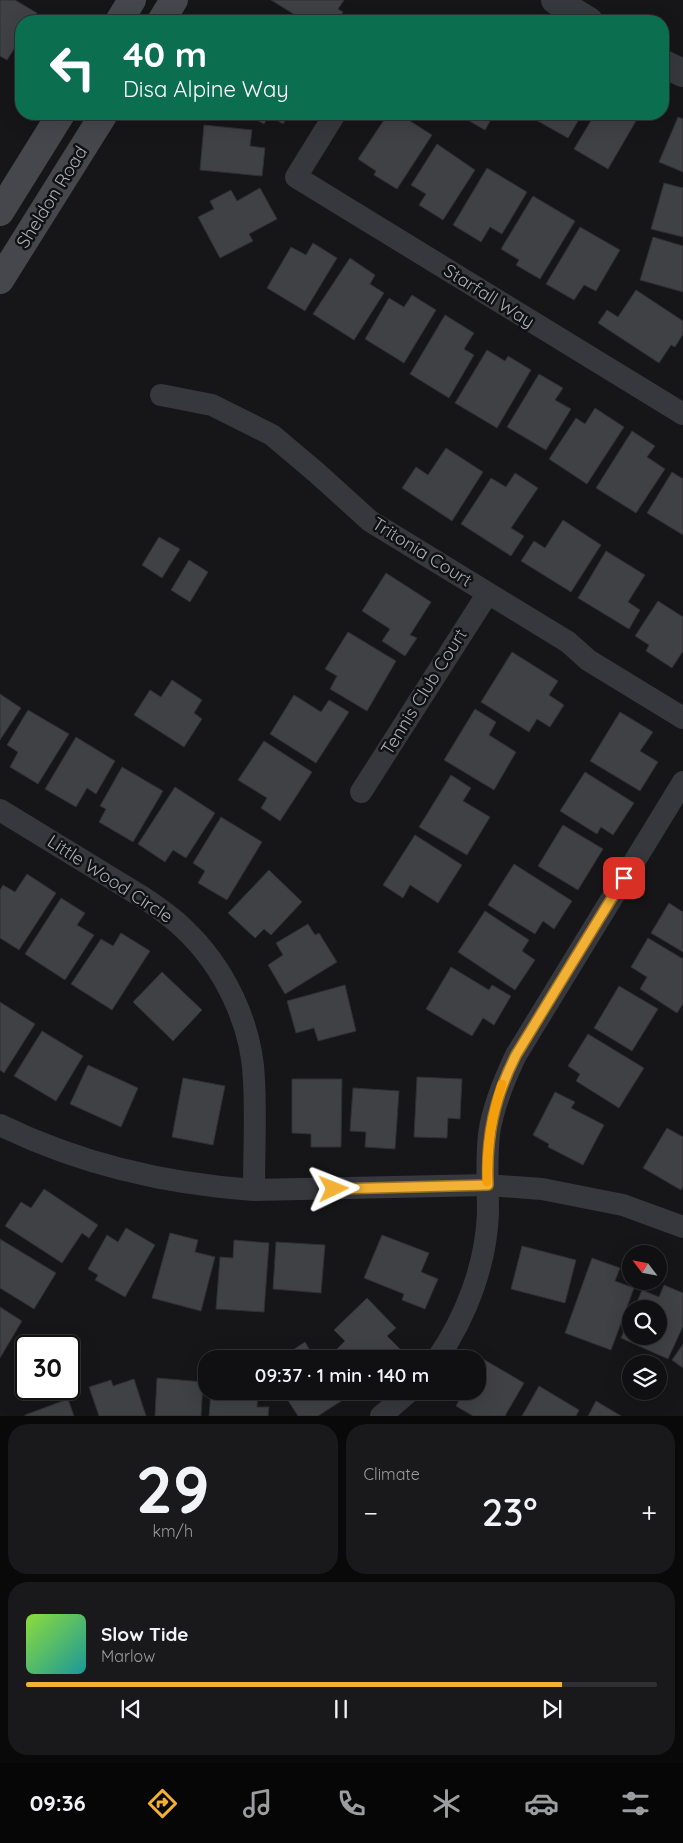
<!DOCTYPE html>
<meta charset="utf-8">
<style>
body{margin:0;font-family:Quicksand,sans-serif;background:#19191b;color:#f1f3f6;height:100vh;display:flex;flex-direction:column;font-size:19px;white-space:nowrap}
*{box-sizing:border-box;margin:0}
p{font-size:16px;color:#9c9d9f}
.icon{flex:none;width:28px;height:28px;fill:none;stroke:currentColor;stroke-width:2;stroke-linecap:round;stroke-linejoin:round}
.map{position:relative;height:1416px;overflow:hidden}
.details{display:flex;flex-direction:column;gap:8px;padding:8px;background:#09090a;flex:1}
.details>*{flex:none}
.top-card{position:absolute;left:15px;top:15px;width:654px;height:105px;border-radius:20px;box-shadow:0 5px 20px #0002,0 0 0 1px #303032;background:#0b6e4f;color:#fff;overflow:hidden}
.needle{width:32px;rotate:302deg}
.tools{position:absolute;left:622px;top:1245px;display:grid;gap:10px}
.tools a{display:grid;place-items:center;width:45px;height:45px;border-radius:50%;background:#101012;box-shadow:0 5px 20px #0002,0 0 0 1px #303032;font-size:25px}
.speed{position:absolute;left:15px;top:1335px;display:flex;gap:10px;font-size:25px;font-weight:700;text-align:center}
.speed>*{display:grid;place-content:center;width:65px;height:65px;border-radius:50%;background:#101012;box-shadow:0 5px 20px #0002,0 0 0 1px #303032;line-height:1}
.speed .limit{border:2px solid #111;border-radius:8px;background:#fff;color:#111}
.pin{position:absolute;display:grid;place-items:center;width:42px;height:42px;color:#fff;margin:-21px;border-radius:10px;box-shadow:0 2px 8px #0006}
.me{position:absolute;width:55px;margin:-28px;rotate:88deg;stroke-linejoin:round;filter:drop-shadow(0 0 4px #0008)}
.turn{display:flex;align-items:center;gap:18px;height:105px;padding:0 25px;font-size:22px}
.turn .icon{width:65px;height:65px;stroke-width:2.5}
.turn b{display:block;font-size:35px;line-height:42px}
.big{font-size:38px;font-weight:600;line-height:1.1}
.details .widget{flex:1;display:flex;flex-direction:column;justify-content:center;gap:8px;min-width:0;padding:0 18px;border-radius:20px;background:#19191b}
.details .dial{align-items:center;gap:0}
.dial b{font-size:65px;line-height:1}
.song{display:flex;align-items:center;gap:15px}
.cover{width:60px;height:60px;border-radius:8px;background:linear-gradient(135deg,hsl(90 70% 55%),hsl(180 70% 35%))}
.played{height:5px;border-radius:2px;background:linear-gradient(90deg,#f2b134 85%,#303032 85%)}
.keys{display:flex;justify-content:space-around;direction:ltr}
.heat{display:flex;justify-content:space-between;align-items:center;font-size:28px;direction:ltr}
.details .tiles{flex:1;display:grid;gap:8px;grid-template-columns:1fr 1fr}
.widget:last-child{grid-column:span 2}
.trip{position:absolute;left:198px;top:1350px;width:288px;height:50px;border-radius:20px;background:#101012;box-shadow:0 5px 20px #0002,0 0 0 1px #303032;font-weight:600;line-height:50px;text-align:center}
.menu{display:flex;height:80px;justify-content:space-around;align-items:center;background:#060607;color:#9c9d9f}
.menu .icon{width:35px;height:35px}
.menu .selected{color:#f2b134}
.menu b{font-size:22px;color:#f1f3f6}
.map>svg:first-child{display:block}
.building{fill:#404145;stroke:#303034}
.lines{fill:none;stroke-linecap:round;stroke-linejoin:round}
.minor{stroke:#37383d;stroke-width:22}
.tertiary{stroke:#37383d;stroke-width:28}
.secondary{stroke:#45474d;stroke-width:28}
.route-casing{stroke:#9d7322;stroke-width:12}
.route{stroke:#f2b134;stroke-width:9}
.slow{stroke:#f59e0b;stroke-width:9}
.labels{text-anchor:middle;stroke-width:5;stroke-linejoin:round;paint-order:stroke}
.street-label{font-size:18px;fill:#a8adb8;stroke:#111113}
</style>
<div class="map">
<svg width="683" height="1416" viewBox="0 0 683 1416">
<rect width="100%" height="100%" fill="#161618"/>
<path class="building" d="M 0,0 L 15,0 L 37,13 L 32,21 L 21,21 L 21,38 L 7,60 L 0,56 Z
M 271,0 L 344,0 L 338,9 L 343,12 L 337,21 L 305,21 Z
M 246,114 L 290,114 L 283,124 L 269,115 L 264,124 Z
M 388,114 L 399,114 L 432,135 L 397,189 L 374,175 L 376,171 L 358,159 Z
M 457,114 L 494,114 L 485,130 Z
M 528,114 L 582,114 L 568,138 L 527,115 Z
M 595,114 L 640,114 L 608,169 L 574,149 Z
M 678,117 L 683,119 L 683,172 L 659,162 Z
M 204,125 L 252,130 L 250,146 L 265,148 L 262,176 L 200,170 Z
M 437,144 L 475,170 L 443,220 L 419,205 L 426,194 L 411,185 Z
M 487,168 L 527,192 L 502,234 L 490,227 L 481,242 L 453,225 Z
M 664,183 L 683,188 L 683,237 L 651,229 Z
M 260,188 L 277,219 L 249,234 L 253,241 L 220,258 L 198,217 L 214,209 L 210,201 L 231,190 L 237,201 Z
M 533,196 L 575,221 L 540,279 L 516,265 L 519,260 L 501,249 Z
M 580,227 L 620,250 L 596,291 L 584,285 L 574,300 L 546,284 Z
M 653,237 L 683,246 L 683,292 L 640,280 Z
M 313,243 L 337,258 L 305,311 L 267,288 L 291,247 L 306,255 Z
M 350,258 L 375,275 L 370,284 L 384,293 L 354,340 L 313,314 Z
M 636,290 L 683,321 L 683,334 L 675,347 L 671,345 L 659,363 L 598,323 L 607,310 L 618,317 Z
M 412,295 L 436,310 L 404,363 L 365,339 L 389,298 L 404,307 Z
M 445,315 L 474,333 L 464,349 L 474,355 L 449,398 L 410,374 Z
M 487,350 L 505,361 L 508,356 L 531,370 L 497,428 L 455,403 Z
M 539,374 L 563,388 L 555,400 L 571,409 L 546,450 L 507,427 Z
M 595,408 L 624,427 L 587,484 L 549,459 L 576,418 L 585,424 Z
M 632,431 L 655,446 L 647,457 L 665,469 L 636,513 L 596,488 Z
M 446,448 L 483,472 L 452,521 L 402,488 L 416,467 L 428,475 Z
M 672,472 L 683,479 L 683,535 L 647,513 Z
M 515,473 L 538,488 L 511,528 L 524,536 L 511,556 L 461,524 L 491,478 L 506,487 Z
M 563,520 L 601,545 L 571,592 L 521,561 L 534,541 L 545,548 Z
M 159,537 L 180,549 L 162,578 L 142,565 Z
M 606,551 L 645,575 L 628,602 L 640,610 L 629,629 L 578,598 Z
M 189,560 L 208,572 L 190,602 L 171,590 Z
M 386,573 L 431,602 L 410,635 L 417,638 L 405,656 L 382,641 L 390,629 L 362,611 Z
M 658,601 L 683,617 L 683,651 L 672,668 L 646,651 L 649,645 L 635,636 Z
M 348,632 L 396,661 L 367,711 L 330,689 L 337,676 L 325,669 Z
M 512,652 L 558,681 L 549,695 L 564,705 L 550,727 L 537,719 L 529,732 L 481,702 Z
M 172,680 L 202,700 L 194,713 L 202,719 L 184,747 L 134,715 L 150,690 L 161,697 Z
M 0,694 L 21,708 L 0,740 Z
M 294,695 L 321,712 L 329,700 L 349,712 L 316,763 L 270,734 Z
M 475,709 L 496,722 L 489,735 L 516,752 L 494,790 L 444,760 Z
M 28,710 L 69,734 L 38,784 L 10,767 L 18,752 L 7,745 Z
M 620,712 L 653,732 L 640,751 L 658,762 L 640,791 L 590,761 Z
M 76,737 L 115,761 L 96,794 L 87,788 L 76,807 L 45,789 Z
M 264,741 L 312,772 L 280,821 L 261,808 L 267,798 L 238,780 Z
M 122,767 L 163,791 L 133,842 L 99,822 L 106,809 L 100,806 Z
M 585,772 L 634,803 L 613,835 L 601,827 L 597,834 L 560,811 Z
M 451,775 L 471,788 L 463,801 L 490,817 L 467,855 L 419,827 Z
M 175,787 L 215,813 L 186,858 L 173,850 L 165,862 L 138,844 Z
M 221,817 L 262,842 L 227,900 L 198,883 L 205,871 L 193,863 Z
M 563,825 L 603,849 L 578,890 L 538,866 Z
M 415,835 L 462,865 L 438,903 L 410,885 L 403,898 L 383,885 Z
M 514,864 L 572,901 L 554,929 L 543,921 L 535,934 L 488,905 Z
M 269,870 L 302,902 L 271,935 L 264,929 L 255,938 L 228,913 Z
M 27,874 L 56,893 L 19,950 L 0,938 L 0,890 L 3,885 L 15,892 Z
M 61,898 L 85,913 L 77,925 L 94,935 L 65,980 L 25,954 Z
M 669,903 L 683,912 L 683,952 L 651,933 Z
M 485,911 L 529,940 L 522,951 L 535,960 L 515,990 L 458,952 Z
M 308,924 L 315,935 L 319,933 L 337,962 L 285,994 L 268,965 L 283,955 L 276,943 Z
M 121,933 L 150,951 L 112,1010 L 71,984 L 101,939 L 113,946 Z
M 648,938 L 683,959 L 683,1004 L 677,1013 L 640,989 L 647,977 L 631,967 Z
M 451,967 L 489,990 L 492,985 L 511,996 L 494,1025 L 483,1018 L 472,1036 L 426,1009 Z
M 162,972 L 202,1010 L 173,1041 L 133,1002 Z
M 345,985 L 356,1031 L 318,1041 L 314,1028 L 296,1033 L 287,1001 Z
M 619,986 L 658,1009 L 632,1051 L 594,1028 Z
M 0,1002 L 35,1024 L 4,1073 L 0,1070 Z
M 42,1031 L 83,1056 L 56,1101 L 14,1076 Z
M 588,1034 L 644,1068 L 619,1108 L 576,1081 L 580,1074 L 568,1066 Z
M 88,1065 L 138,1088 L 121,1127 L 70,1104 Z
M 417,1077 L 462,1079 L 460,1119 L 448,1118 L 447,1138 L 414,1137 Z
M 183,1078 L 225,1086 L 213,1145 L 172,1137 Z
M 292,1079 L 342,1079 L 341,1147 L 311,1147 L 311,1134 L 292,1133 Z
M 353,1088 L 399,1091 L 395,1149 L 365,1147 L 366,1132 L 350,1131 Z
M 555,1092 L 575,1102 L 571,1108 L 604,1125 L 583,1165 L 548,1147 L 549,1144 L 533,1135 Z
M 667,1128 L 683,1137 L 683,1186 L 681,1190 L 643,1168 Z
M 44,1189 L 98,1225 L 89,1238 L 82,1233 L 62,1263 L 5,1226 L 21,1202 L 31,1208 Z
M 126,1228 L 155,1245 L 125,1297 L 95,1280 L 98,1275 L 88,1269 L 107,1235 L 118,1242 Z
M 170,1233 L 198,1240 L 195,1252 L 215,1257 L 201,1311 L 152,1298 Z
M 382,1235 L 429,1253 L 421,1272 L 438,1279 L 425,1309 L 402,1300 L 404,1294 L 364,1278 Z
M 0,1239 L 56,1273 L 34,1309 L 0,1288 Z
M 234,1240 L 269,1243 L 264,1312 L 216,1309 L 220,1257 L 233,1258 Z
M 276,1242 L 325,1245 L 321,1293 L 273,1289 Z
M 522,1246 L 576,1260 L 565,1303 L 511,1289 Z
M 592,1258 L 620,1268 L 615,1281 L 634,1288 L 611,1350 L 565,1333 Z
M 664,1285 L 683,1293 L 683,1326 L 668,1359 L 621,1338 L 631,1316 L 631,1336 L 659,1336 L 659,1309 L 634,1309 L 642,1290 L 659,1297 Z
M 367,1298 L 396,1328 L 387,1336 L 401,1350 L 392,1359 L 347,1359 L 337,1349 L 345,1341 L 334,1330 Z
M 0,1307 L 22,1321 L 0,1358 Z
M 305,1342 L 315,1359 L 283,1359 L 282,1357 Z
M 683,1344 L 683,1368 L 672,1360 Z
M 483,1359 L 524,1383 L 505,1416 L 473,1416 L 456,1406 L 464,1391 L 476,1391 L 476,1371 Z
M 157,1378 L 203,1382 L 201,1416 L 155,1416 Z
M 134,1379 L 146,1416 L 99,1416 L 89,1387 L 111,1380 L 113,1386 Z
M 539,1386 L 579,1410 L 576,1416 L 522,1416 Z
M 211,1391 L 258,1391 L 257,1407 L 269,1407 L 268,1416 L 209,1416 Z
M 282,1391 L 347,1391 L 349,1396 L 318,1416 L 298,1416 Z
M 68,1399 L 74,1416 L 25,1416 L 25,1415 Z
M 596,1401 L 621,1416 L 588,1416 Z"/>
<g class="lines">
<path class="minor" d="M 335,114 L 296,177 L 683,414
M 161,395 L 212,405 L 272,435 L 317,473 L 370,521 L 568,642 L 588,660 L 683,718
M 361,792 L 488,593
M 0,810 L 144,898 C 157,907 171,916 183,928 C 224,966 252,1024 254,1080 C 256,1116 254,1153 254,1190
M 0,1125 C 80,1164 166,1184 254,1190 L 487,1185 L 542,1189 L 623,1205 L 683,1227
M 437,1359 C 466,1317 486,1265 488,1213 C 488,1187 486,1160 489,1134 C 493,1106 504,1080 516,1055 L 683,782
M 381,1416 L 410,1391"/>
<path class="tertiary" d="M 555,0 L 589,21
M 662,63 L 683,73"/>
<path class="secondary" d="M 119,21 L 132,0
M 161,21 L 174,0
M 0,212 L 61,114
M 0,280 L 104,114"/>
</g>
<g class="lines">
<g class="route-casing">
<path id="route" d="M 334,1189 L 488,1185 C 486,1136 494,1099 516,1055 L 624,878"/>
</g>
<use href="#route" class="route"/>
<path class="slow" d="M 487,1182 C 486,1148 491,1117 502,1084"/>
</g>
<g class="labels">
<g class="street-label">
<text transform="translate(52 197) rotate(-58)" y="6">Sheldon Road</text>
<text transform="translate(489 296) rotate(32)" y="6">Starfall Way</text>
<text transform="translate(422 552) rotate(32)" y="6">Tritonia Court</text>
<text transform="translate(424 692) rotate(-58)" y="6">Tennis Club Court</text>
<text transform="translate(110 879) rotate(33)" y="6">Little Wood Circle</text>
</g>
</g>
</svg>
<div class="tools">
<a><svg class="needle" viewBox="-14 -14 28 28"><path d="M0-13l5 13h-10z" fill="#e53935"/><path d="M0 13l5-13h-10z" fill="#9c9d9f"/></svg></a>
<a><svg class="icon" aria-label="search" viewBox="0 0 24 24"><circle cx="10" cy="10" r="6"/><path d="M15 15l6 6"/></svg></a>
<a><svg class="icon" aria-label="layers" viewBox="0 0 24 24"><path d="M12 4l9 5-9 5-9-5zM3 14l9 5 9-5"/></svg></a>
</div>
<div class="speed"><div class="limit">30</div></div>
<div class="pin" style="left:624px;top:878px;background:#d93025"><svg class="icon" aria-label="arrive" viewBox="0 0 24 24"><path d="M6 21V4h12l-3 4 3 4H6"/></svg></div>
<svg class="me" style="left:334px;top:1189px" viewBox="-20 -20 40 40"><path d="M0-17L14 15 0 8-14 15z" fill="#f2b134" stroke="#fff" stroke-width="4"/></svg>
<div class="trip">09:37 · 1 min · 140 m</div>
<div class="top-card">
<div class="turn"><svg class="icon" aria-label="left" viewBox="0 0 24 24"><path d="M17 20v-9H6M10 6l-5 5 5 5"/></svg><div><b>40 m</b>Disa Alpine Way</div></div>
</div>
</div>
<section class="details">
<div class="tiles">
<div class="widget dial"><b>29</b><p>km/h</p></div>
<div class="widget"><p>Climate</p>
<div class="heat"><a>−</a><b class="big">23°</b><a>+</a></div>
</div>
<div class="widget">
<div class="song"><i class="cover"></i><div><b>Slow Tide</b><p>Marlow</p></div></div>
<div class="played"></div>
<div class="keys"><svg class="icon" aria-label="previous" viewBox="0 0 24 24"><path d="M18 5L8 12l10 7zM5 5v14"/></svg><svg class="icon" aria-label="pause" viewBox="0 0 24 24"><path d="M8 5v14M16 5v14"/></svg><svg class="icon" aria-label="next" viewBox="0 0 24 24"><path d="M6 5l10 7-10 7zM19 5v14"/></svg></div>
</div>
</div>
</section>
<nav class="menu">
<b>09:36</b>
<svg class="icon selected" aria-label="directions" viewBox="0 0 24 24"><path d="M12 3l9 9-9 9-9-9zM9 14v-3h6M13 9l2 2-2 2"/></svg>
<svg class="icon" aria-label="music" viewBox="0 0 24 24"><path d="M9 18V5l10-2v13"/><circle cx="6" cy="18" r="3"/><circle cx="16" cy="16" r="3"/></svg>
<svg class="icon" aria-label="phone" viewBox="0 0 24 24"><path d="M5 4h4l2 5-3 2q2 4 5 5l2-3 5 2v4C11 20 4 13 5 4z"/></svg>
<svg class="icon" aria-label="climate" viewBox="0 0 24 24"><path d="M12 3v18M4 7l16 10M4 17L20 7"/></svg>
<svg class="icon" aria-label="car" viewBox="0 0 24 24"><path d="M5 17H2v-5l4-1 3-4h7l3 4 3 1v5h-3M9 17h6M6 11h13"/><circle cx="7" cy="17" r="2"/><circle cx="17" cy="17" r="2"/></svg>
<svg class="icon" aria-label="filters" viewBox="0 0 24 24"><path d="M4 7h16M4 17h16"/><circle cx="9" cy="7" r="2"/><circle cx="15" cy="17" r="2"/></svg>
</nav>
